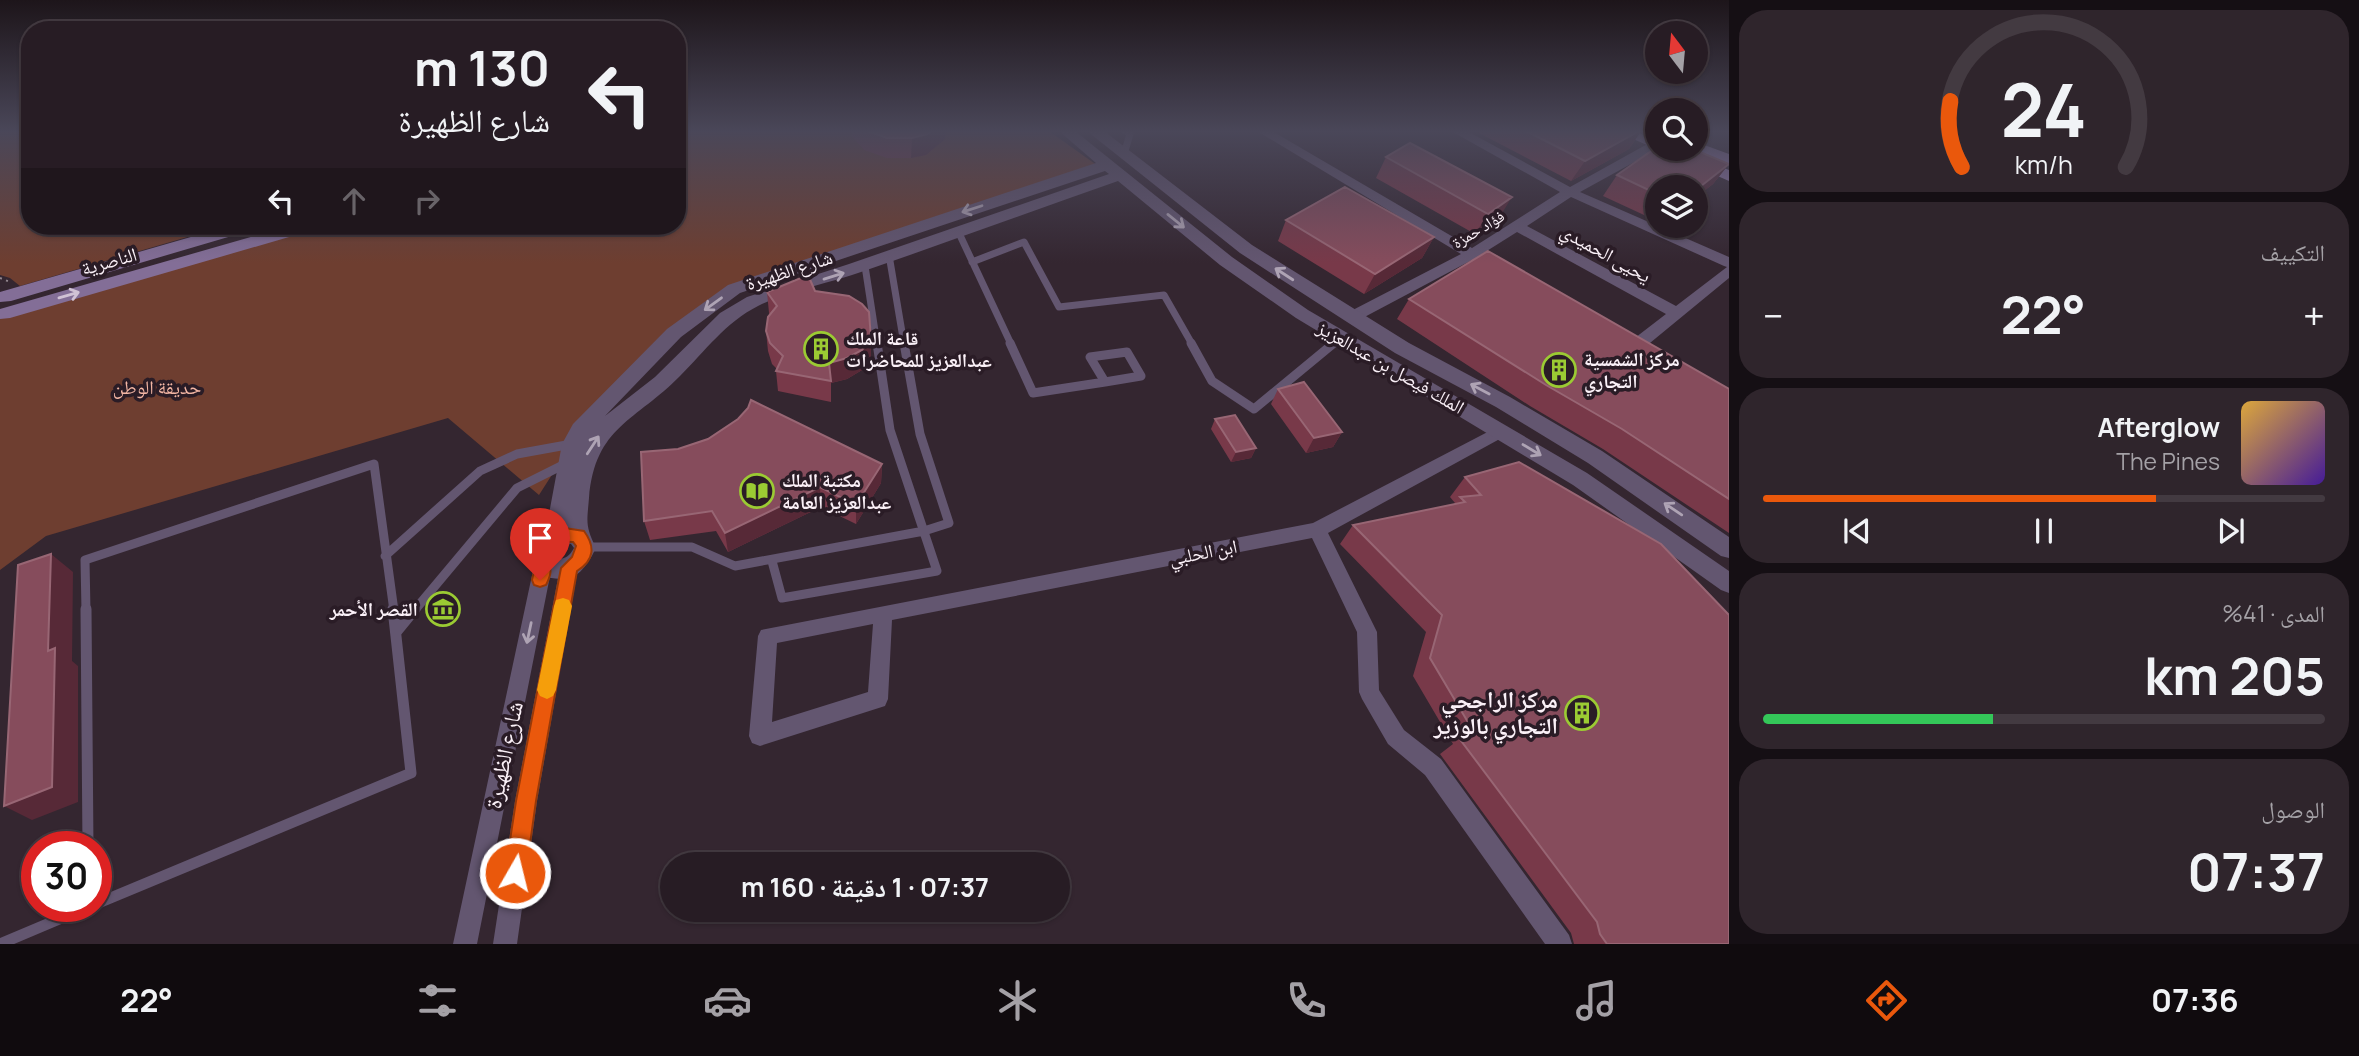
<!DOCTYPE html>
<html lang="ar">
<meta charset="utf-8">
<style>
body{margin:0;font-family:Manrope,"Noto Naskh Arabic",sans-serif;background:#2f252c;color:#f1f3f6;direction:rtl;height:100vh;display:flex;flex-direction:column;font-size:26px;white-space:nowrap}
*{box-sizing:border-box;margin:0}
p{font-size:23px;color:#a4a1a6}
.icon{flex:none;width:38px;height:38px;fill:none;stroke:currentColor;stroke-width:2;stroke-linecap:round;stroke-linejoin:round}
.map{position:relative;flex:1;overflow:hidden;direction:ltr}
.panel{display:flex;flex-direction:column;gap:10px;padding:10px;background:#150f14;width:630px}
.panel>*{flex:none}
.hud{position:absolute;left:21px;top:21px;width:665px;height:214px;border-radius:28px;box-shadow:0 2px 5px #0004,0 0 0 2px #433a41;direction:rtl;background:#271c24;color:#f1f3f6;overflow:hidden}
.needle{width:46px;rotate:344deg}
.tools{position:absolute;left:1645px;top:21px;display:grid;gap:14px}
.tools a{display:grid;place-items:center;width:63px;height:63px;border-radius:50%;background:#271c24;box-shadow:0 2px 5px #0004,0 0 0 2px #433a41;font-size:35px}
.speed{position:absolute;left:21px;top:831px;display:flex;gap:14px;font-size:35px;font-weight:700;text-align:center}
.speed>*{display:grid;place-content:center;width:91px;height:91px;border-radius:50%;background:#271c24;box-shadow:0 2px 5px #0004,0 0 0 2px #433a41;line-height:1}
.speed .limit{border:10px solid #d22;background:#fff;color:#111}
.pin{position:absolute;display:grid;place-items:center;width:60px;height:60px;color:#fff;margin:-72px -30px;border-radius:50% 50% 50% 0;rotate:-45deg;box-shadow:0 0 7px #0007}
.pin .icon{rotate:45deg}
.me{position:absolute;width:77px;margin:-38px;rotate:8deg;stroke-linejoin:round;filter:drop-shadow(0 0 5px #0008)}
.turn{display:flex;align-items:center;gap:24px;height:147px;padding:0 21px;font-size:32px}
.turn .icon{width:91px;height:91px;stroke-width:2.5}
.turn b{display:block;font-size:49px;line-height:60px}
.lanes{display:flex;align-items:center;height:66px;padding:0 21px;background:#0003;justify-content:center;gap:35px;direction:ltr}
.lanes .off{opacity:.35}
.big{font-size:52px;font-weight:700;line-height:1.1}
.panel .tile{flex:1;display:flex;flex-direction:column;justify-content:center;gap:10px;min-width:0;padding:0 24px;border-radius:28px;background:#2f252c}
.panel .dial{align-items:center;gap:0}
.dial svg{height:182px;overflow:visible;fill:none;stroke:#433a41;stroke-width:7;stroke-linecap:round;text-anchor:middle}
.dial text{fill:#f1f3f6;stroke:none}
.song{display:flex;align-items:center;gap:21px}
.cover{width:84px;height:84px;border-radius:10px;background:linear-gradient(135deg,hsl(40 70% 55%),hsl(260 70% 35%))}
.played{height:7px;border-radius:4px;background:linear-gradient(90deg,#ea580c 70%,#433a41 70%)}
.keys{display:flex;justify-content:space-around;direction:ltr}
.heat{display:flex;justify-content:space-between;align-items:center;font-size:38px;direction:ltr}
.charge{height:10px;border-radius:5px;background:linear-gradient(90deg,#34c759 41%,#433a41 0)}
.trip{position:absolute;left:660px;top:852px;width:410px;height:70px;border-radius:35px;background:#271c24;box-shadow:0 2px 5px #0004,0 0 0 2px #433a41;font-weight:700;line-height:70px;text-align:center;direction:rtl}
.dock{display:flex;height:112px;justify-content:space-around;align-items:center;background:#100b0e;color:#a4a1a6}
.dock .icon{width:49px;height:49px}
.dock .active{color:#ea580c}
.dock b{font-size:32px;color:#f1f3f6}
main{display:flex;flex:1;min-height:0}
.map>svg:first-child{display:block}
.green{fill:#6e3e30}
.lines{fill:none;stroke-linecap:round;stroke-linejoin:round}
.path{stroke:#948890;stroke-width:2;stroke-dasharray:2 4.5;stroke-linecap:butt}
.service-far2{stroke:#635670;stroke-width:7}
.service-far1{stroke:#635670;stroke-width:9}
.service{stroke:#635670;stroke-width:11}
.minor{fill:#635670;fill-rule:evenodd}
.tertiary{fill:#635670;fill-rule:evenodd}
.secondary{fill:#836e97;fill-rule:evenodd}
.primary{fill:#9b80b5;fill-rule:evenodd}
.wall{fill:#783949}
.shaded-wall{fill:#572937}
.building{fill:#864c5c;stroke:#986674;stroke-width:2}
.oneway{stroke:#aea3b4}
.oneway2{stroke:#d0c2d5}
.route{fill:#ea580c;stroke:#983908;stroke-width:2}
.slow{fill:#f59e0b}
.labels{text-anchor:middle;stroke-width:7;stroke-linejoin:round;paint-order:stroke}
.far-street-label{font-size:16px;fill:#faf0f7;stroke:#2a1c26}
.street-label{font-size:19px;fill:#faf0f7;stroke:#2a1c26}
.poi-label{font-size:19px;font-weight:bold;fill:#faf0f7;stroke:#2a1c26;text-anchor:start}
.park-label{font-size:19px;fill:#f3b6a4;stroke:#2a1c26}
.near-poi-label{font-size:23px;font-weight:bold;fill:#faf0f7;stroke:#2a1c26;text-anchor:end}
.near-street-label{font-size:23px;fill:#faf0f7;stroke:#2a1c26}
</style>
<main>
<section class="panel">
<div class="tile dial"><svg viewBox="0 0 100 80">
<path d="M14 69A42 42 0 1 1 86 69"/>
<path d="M14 69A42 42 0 0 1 9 40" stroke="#ea580c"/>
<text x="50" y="56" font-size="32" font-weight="700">24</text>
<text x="50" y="72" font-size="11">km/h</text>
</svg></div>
<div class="tile"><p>التكييف</p>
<div class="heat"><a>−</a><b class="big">22°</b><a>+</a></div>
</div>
<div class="tile">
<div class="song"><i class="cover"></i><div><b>Afterglow</b><p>The Pines</p></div></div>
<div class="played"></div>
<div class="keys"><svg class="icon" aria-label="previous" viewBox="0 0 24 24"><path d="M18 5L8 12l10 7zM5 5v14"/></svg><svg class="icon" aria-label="pause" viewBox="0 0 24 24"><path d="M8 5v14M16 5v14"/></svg><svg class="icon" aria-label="next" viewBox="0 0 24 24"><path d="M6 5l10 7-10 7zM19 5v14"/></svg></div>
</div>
<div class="tile"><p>المدى · 41%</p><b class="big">205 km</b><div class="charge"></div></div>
<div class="tile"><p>الوصول</p><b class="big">07:37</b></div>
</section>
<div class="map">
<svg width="1729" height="944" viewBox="0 0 1729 944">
<rect width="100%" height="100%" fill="#342630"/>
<path class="green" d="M 0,131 L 30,131 L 30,226 L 225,226 L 20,286 L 10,278 L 0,275 Z
M 677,131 L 1049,131 L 1098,166 L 734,290 L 674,334 L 580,431 L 539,495 L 448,418 L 46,536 L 0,570 L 0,319 L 3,315 L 312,226 L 677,226 Z"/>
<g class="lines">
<path class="path" d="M 0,278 L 10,282"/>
<path class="service-far2" d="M 1124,154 L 1130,134 L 1126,131
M 208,226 L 208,237
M 958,231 L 1011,344
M 889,255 L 904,344
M 972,262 L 1024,242 L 1059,307 L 1164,295 L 1192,344
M 865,266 L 877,344
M 1332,344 L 1340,338"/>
<path class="service-far1" d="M 1010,343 L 1033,393 L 1105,382
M 1191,343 L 1212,381 L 1254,409 L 1334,343
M 1127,352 L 1141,376 L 1105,382 L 1090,357 Z
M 587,547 L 692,547 L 735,566 L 924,531 L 949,523 L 920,434 L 904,343
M 385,556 L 480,471 L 517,454 L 572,444
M 772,561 L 782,598 L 937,571 L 890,430 L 877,343
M 86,611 L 85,560 L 374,464 L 394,611
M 414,611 L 517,488 L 567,463"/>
<path class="service" d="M 86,609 L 88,847
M 397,631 L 415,609
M 96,904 L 411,773 L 393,609
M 0,944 L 90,906"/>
<path class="minor" d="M 1257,131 L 1272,131 L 1472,248 L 1560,192 L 1451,131 L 1467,131 L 1570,187 L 1651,142 L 1657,142 L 1658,149 L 1580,192 L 1729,257 L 1729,278 L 1639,352 L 1633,353 L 1625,348 L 1627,344 L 1666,314 L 1517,232 L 1482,254 L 1503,268 L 1501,271 L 1491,271 L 1472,260 L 1357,321 L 1347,321 L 1344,317 L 1347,313 L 1461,254 ZM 1571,197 L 1724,266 L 1727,267 L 1676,306 L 1527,226 Z
M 1501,425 L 1507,427 L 1509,431 L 1507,435 L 1328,533 L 1377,632 L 1379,690 L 1404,730 L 1441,759 L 1569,935 L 1572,944 L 1545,944 L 1425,775 L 1388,744 L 1362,699 L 1359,692 L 1357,632 L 1312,538 L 892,620 L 888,699 L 885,706 L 760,746 L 752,743 L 749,736 L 758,636 L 761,630 L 1313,523 ZM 873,624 L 868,692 L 772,722 L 777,643 Z
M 543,558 L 550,560 L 552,566 L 477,944 L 453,944 L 534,566 L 536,560 Z
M 569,560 L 576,562 L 578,568 L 537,801 L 517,944 L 493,944 L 515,801 L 560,568 L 562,562 Z"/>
<path class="tertiary" d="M 1059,131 L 1075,131 L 1232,257 L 1308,310 L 1587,473 L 1729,571 L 1729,593 L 1721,590 L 1573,485 L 1296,318 L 1220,265 L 1118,181 C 1033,211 948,242 864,271 C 829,284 791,289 758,306 C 726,322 705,351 680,376 C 636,421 595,426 589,498 C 587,522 585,526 596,548 C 581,578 570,585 536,574 L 527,558 L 533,539 L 546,530 L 562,444 L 573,424 L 667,329 L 728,285 L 1096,163 ZM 1105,171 L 1109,174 L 849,264 L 747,297 L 720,313 L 655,377 L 605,416 L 681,337 L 740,293 ZM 562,543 L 571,544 L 574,548 C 568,559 562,560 551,558 L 551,551 Z
M 1087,131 L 1104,131 L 1252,245 L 1409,343 L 1510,397 L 1602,451 L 1729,537 L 1729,558 L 1721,556 L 1588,463 L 1496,407 L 1395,353 L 1240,253 Z"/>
<path class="secondary" d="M 229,226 L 254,226 L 252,230 L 11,301 L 0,302 L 0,292 Z
M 289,226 L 315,226 L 313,230 L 10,318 L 0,319 L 0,309 Z"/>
<path class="primary" d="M 1615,131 L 1635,131 L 1657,141 L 1657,149 L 1677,149 L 1729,170 L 1729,181 Z
M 1696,142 L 1729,154 L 1729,165 L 1691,149 L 1696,149 Z"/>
</g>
<path class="wall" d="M 852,131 L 946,131 L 945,139 L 926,155 L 911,158 L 887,158 L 864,150 L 852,136 Z
M 1480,131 L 1641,131 L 1629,149 L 1571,181 L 1479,133 Z
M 1386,157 L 1499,218 L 1475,234 L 1376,178 Z
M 1729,164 L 1713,184 L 1696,197 L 1696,187 L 1657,187 L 1657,221 L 1603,196 L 1617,175 Z
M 1286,220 L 1434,237 L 1422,258 L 1364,294 L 1278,241 Z
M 815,291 L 871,359 L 862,370 L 847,379 L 831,383 L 831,402 L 778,391 L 776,371 L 777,369 L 772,364 L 768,351 L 766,331 L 770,315 L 769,313 L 767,292 Z
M 1409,299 L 1729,389 L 1729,533 L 1603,449 L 1530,406 L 1397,319 Z
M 1278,389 L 1342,432 L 1333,447 L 1306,453 L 1271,404 Z
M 1215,419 L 1256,448 L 1251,458 L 1231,462 L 1211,429 Z
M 1519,462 L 1729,944 L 1574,944 L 1571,933 L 1440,754 L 1453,744 L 1413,676 L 1426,632 L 1340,544 L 1353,525 L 1454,505 L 1455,503 L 1450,497 L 1465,477 Z
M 882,464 L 881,483 L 856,524 L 821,507 L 728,552 L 716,531 L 650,540 L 644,521 Z"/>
<path class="shaded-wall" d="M 931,131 L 946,131 L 945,139 L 926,155 L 911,158 L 912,138 Z
M 1639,131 L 1641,131 L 1629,149 L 1571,181 L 1585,161 Z
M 1729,164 L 1713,184 L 1696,197 L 1696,190 Z
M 1512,197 L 1499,218 L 1475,234 L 1488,214 Z
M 1434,237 L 1422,258 L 1364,294 L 1375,274 Z
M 871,339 L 871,359 L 862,370 L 847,379 L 831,383 L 829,363 Z
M 1342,432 L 1333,447 L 1306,453 L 1314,438 Z
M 1256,448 L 1251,458 L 1231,462 L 1236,452 Z
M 882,464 L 881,483 L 856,524 L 856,505 Z
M 820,487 L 821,507 L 728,552 L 725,533 Z
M 51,554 L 73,572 L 72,661 L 78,666 L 78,802 L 32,820 L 4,806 L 48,651 Z"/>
<path class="building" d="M 868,131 L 931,131 L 927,134 L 912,138 L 887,138 Z
M 1526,131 L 1639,131 L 1585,161 Z
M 1410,143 L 1512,197 L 1488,214 L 1386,157 Z
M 1657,147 L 1657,149 L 1693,149 L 1729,164 L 1696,190 L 1696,187 L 1657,187 L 1657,194 L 1617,175 Z
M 1345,187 L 1434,237 L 1375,274 L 1286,220 Z
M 1488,251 L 1729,389 L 1729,499 L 1622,429 L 1546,385 L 1409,299 Z
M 808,275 L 815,291 L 849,296 L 862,304 L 869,312 L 871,339 L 862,350 L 847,358 L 829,363 L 831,381 L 776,371 L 783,356 L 770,343 L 766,331 L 768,317 L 777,306 L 767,292 Z
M 1304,382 L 1342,432 L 1314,438 L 1278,389 Z
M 751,400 L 882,464 L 856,505 L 820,487 L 725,533 L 712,511 L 644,521 L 641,452 L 678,449 L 708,439 L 738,419 L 748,408 Z
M 1235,415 L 1256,448 L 1236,452 L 1215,419 Z
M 1519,462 L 1661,544 L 1729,615 L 1729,944 L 1607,944 L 1600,934 L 1597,922 L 1459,738 L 1475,734 L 1430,658 L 1442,615 L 1353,525 L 1465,502 L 1460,497 L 1481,495 L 1465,477 Z
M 51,554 L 48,651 L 55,648 L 52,787 L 4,806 L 18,565 Z"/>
<defs><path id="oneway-shaft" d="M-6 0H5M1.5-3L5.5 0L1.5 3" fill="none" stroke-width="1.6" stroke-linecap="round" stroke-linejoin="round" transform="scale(1.75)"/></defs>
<g class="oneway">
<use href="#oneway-shaft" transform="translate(972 209) rotate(162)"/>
<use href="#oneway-shaft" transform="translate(1176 221) rotate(39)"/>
<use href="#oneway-shaft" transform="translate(1284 274) rotate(-147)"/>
<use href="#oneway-shaft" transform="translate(834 276) rotate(-17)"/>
<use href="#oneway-shaft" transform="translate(713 304) rotate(144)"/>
<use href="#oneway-shaft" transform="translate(1480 389) rotate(-152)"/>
<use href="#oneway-shaft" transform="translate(593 445) rotate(-57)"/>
<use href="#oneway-shaft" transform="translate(1532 450) rotate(31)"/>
<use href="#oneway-shaft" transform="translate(1673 509) rotate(-146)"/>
<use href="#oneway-shaft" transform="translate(529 633) rotate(102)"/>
</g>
<use class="oneway2" href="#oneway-shaft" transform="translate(69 295) rotate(-16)"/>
<linearGradient id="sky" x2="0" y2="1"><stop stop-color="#1d151a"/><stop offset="0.5" stop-color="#4a4759"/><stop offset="1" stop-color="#4a4759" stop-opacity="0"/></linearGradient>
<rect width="1729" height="263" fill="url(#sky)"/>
<path class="route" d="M 558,527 L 584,531 C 595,546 595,560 577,571 L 536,801 L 526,873 L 523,880 L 515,883 L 508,880 L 505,873 L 516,801 L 561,568 L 572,557 L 576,546 L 573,542 C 560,541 554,541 547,553 C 548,568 555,567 546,585 L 540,587 L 534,585 L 532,580 L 535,567 C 523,548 540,533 558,527 Z"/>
<path class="slow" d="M 563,598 L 569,600 L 572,606 L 556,690 L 553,696 L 547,699 L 540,696 L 537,690 L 554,606 L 556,600 Z"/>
<defs>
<g id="building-ring" transform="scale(1.75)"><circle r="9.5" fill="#2a1c26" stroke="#9bcb33" stroke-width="1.5"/><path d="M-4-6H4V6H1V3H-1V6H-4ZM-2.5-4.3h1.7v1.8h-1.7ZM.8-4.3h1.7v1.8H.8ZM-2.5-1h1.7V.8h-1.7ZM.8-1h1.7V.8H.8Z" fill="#9bcb33"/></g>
<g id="library-ring" transform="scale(1.75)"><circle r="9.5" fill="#2a1c26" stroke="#9bcb33" stroke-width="1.5"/><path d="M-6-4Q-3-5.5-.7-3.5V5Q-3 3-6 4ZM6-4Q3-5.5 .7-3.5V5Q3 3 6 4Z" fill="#9bcb33"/></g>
<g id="museum-ring" transform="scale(1.75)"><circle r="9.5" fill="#2a1c26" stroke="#9bcb33" stroke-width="1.5"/><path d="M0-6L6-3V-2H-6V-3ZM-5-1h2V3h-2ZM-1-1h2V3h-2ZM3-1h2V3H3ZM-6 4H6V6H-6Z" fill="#9bcb33"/></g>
</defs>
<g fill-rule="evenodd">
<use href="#building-ring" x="821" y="349"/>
<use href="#building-ring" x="1559" y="370"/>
<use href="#library-ring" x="757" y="491"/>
<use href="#museum-ring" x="443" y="609"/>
<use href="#building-ring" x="1582" y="713"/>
</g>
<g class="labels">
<g class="far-street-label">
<text transform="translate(1478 229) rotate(-31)" y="6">فؤاد حمزة</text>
</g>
<g class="street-label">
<text transform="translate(1606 253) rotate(29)" y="7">يحيى الحميدي</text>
<text transform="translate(109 261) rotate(-16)" y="7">الناصرية</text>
<text transform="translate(789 270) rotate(-18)" y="7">شارع الظهيرة</text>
<text transform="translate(1391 367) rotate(30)" y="7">الملك فيصل بن عبدالعزيز</text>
<text transform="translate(1203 552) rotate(-11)" y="7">ابن الحلبي</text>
</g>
<g class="poi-label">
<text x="846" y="345">قاعة الملك<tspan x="846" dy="22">عبدالعزيز للمحاضرات</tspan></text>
<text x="1584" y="366">مركز الشمسية<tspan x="1584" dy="22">التجاري</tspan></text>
<text x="782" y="487">مكتبة الملك<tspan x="782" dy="22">عبدالعزيز العامة</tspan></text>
<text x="418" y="616" text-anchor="end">القصر الأحمر</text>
</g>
<g class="park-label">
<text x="157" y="394">حديقة الوطن</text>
</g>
<g class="near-poi-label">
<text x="1558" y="708">مركز الراجحي<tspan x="1558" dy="26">التجاري بالوزير</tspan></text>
</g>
<g class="near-street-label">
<text transform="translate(504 755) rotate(-78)" y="8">شارع الظهيرة</text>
</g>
</g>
</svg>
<div class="tools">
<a><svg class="needle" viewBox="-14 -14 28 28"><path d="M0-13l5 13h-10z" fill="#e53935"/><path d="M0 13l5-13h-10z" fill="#a4a1a6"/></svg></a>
<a><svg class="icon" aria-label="search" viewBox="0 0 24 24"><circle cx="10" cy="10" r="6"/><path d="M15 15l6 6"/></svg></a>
<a><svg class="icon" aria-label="layers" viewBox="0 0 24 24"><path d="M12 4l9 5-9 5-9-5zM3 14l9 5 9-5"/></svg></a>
</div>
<div class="speed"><div class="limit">30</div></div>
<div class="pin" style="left:540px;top:580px;background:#d93025"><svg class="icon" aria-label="arrive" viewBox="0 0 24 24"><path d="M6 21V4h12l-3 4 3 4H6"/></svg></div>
<svg class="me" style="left:515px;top:873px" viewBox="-20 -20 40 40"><circle r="17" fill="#ea580c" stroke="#fff" stroke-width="3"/><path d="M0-11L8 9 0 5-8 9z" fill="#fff"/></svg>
<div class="trip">07:37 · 1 دقيقة · 160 m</div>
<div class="hud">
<div class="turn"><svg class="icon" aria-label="left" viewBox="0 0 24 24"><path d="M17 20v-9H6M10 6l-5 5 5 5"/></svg><div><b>130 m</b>شارع الظهيرة</div></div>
<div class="lanes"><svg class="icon" aria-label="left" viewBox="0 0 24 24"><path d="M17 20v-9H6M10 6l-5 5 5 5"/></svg><svg class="icon off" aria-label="ahead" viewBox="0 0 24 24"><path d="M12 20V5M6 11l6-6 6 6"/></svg><svg class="icon off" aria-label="right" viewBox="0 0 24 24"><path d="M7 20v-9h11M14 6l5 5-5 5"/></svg></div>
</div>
</div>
</main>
<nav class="dock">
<b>07:36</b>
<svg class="icon active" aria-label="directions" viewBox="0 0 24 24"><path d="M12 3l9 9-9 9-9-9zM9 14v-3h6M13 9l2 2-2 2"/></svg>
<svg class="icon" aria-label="music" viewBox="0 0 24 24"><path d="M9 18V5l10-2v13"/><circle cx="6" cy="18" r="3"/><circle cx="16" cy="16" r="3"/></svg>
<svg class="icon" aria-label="phone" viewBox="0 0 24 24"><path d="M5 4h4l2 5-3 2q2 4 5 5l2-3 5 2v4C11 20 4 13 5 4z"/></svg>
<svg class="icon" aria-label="climate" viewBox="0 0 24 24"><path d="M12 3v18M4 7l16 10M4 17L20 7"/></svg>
<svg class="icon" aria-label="car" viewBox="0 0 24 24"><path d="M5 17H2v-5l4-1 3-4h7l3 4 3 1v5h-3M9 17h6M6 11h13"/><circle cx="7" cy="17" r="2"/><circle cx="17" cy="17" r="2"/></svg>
<svg class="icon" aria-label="filters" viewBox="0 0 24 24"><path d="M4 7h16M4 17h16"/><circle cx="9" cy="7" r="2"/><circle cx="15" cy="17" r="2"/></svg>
<b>22°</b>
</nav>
